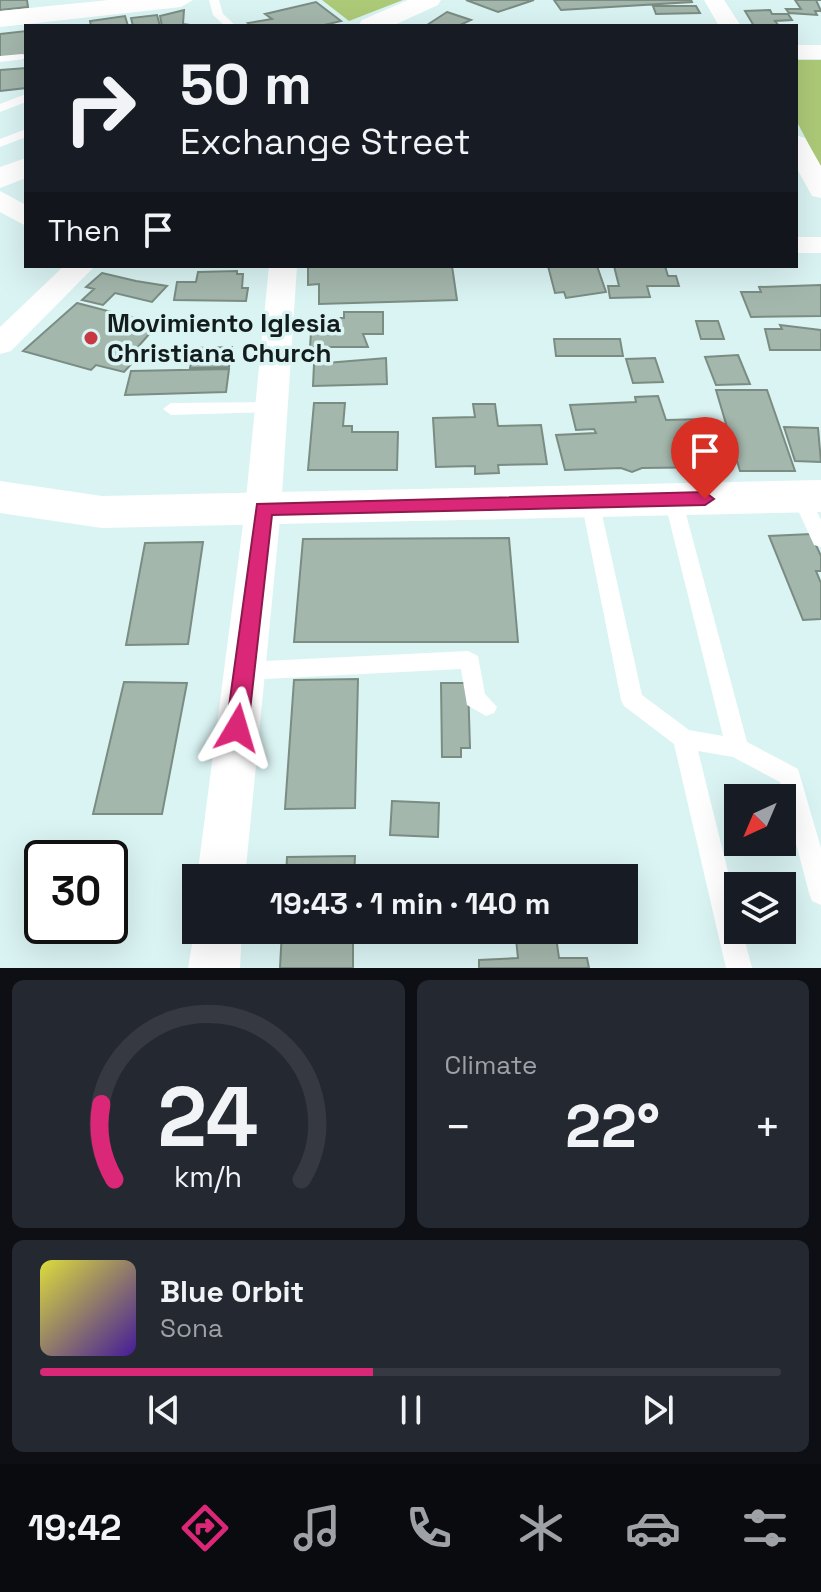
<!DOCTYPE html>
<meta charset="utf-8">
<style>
body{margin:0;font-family:"Space Grotesk",sans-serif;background:#242831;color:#f1f3f6;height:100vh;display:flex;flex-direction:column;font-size:30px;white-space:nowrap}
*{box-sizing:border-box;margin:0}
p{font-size:26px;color:#9ea1a6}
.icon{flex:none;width:44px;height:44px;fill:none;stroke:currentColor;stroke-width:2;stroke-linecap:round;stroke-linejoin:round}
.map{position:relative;height:968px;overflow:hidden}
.details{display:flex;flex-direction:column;gap:12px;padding:12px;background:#0d0f14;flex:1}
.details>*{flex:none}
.guide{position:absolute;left:24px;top:24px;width:774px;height:244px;border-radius:0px;box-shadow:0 8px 32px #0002;background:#171b24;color:#f1f3f6;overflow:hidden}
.needle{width:52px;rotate:224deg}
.buttons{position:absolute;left:724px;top:784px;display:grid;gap:16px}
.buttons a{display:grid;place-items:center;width:72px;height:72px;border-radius:0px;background:#171b24;box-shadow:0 8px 32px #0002;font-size:40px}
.speed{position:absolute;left:24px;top:840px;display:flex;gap:16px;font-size:40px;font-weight:700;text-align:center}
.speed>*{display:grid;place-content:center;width:104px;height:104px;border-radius:50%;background:#171b24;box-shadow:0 8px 32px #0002;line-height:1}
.speed .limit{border:4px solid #111;border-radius:12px;background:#fff;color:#111}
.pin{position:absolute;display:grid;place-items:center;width:68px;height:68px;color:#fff;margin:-82px -34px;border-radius:50% 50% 50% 0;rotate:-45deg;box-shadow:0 0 8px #0007}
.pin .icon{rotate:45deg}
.me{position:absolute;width:88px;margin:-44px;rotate:7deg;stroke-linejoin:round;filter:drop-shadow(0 0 6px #0008)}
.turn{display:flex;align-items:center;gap:28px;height:168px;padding:0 24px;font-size:36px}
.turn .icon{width:104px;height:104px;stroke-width:2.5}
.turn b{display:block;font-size:56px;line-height:68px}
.then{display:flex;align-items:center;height:76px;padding:0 24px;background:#0003;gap:16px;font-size:30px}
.big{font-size:60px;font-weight:700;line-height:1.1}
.details .card{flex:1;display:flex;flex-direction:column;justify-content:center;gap:12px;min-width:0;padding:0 28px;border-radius:12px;background:#242831}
.details .dial{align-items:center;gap:0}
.dial svg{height:208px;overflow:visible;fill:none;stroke:#363941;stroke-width:7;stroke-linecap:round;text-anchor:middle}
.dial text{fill:#f1f3f6;stroke:none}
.song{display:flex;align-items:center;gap:24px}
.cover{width:96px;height:96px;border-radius:12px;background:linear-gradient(135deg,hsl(60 70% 55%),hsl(260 70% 35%))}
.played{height:8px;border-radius:4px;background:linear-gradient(90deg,#db2777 45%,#363941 45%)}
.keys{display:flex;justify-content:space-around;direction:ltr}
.heat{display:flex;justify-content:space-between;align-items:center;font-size:44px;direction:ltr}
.details .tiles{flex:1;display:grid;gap:12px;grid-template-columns:1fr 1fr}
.card:last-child{grid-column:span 2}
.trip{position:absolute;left:182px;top:864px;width:456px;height:80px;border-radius:0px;background:#171b24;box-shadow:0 8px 32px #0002;font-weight:700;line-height:80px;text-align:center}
.tabs{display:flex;height:128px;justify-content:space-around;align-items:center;background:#090b0e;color:#9ea1a6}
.tabs .icon{width:56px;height:56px}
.tabs .active{color:#db2777}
.tabs b{font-size:36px;color:#f1f3f6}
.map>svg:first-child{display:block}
.green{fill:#adca78}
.building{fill:#a4b7ac;stroke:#7b8d83;stroke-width:2}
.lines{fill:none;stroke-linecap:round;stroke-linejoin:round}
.lane{fill:#fff;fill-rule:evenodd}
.street{fill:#fff;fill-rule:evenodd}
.secondary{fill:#fff;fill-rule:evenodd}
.route{fill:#db2777;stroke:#8e194d;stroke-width:2}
.poi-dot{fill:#c83843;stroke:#daf4f3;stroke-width:3}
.labels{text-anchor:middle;stroke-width:7;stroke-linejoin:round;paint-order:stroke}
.poi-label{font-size:26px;font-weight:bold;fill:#141d1d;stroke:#daf4f3;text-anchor:start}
</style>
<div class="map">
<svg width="821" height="968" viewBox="0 0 821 968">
<rect width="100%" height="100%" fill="#daf4f3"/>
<path class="green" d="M 322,0 L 403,0 L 349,21 Z
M 796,60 L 821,60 L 821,168 L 796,120 Z"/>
<path class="building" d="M 0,0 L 27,0 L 28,7 L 0,10 Z
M 466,0 L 534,0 L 498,12 Z
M 554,0 L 691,0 L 692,2 L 561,10 Z
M 795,0 L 821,0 L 816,0 L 821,11 L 815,11 L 817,15 L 789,13 L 786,9 L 801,9 Z
M 316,2 L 341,21 L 320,26 L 252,26 L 248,23 L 272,19 L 265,14 Z
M 653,6 L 696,6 L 700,13 L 656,14 Z
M 184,10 L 183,24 L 197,26 L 162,26 L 160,16 Z
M 770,10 L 772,14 L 788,14 L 792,20 L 775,21 L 779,26 L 754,26 L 745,11 Z
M 447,12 L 471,20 L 458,26 L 416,26 L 427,25 Z
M 157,15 L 160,26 L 133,26 L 131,18 Z
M 125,16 L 128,26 L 91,26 L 90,21 Z
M 26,31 L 26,60 L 22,57 L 0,58 L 0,34 Z
M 26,68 L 26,88 L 0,91 L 0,70 Z
M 308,266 L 452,266 L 457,300 L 319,304 L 319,284 L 308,285 Z
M 548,266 L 597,266 L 606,292 L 566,298 L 564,292 L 555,293 Z
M 614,266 L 665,266 L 668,276 L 676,276 L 679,286 L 647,286 L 650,297 L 610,298 L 608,286 L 619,286 Z
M 237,271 L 237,274 L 243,274 L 242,288 L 248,288 L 246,301 L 174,300 L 177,282 L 196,282 L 198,272 Z
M 102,273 L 136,281 L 167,286 L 152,302 L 115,293 L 103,305 L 82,300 L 94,289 L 86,287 Z
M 821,285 L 821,316 L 751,317 L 741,292 L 761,292 L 759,287 Z
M 77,303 L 158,324 L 129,357 L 136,359 L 124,372 L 96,365 L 91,370 L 23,351 Z
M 344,312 L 383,312 L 383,334 L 363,334 L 368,347 L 310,347 L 312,318 L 344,318 Z
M 696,321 L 718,321 L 724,339 L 701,339 Z
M 780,325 L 821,330 L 821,350 L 770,350 L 765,329 L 782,329 Z
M 554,339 L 620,339 L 623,356 L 556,356 Z
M 232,347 L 229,367 L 190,368 L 194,348 Z
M 738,355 L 750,384 L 716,385 L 705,357 Z
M 386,358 L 387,384 L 313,386 L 314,364 Z
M 655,358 L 663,382 L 633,383 L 626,359 Z
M 229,369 L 226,392 L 125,395 L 131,371 Z
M 716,390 L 767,390 L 795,471 L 740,471 Z
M 658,396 L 666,420 L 705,419 L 720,467 L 642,468 L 632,472 L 621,468 L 565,470 L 556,435 L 596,433 L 594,429 L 576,430 L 570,405 L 636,402 L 635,397 Z
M 314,403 L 345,403 L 343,426 L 352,426 L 352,432 L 398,432 L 397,470 L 308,470 Z
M 473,404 L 495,404 L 498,426 L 541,425 L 547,464 L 498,465 L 499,473 L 475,474 L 475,466 L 436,467 L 433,418 L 475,417 Z
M 784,427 L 818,428 L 821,462 L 795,461 Z
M 811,534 L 821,556 L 821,571 L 816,571 L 821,583 L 821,619 L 803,620 L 769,536 Z
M 509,538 L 518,642 L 294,642 L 303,539 Z
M 203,542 L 188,644 L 126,645 L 145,543 Z
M 358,679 L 355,808 L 285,809 L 294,680 Z
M 124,682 L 187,683 L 162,814 L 93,814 Z
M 441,683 L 468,683 L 470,748 L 461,748 L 461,757 L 442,757 Z
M 392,801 L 439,803 L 438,837 L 390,835 Z
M 355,856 L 354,878 L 286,878 L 287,857 Z
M 282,930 L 353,930 L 353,968 L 280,968 Z
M 515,930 L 555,930 L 559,958 L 587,958 L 589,968 L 479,968 L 479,960 L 518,958 Z"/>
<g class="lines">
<path class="lane" d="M 209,0 L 219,0 L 223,14 L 236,26 L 225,26 L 213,15 Z
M 22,54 L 26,55 L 26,59 L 0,62 L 0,56 Z
M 26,94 L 26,102 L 0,112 L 0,104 Z
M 26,129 L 26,137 L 0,147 L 0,139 Z
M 272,402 L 278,404 L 280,408 L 278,412 L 171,415 L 163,409 L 171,403 Z
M 801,490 L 807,492 L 821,520 L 821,547 L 814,545 L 792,497 Z
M 673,492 L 682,499 L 747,742 L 798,769 L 821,848 L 821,905 L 812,901 L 809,893 L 780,782 L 733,757 L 698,751 L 738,912 L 738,930 L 742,930 L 752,968 L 726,968 L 674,744 L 624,706 L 621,700 L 581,501 L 590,494 L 599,501 L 642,695 L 689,730 L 723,736 L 664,499 Z
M 468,651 L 478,656 L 485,694 L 497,707 L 494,713 L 486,716 L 467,705 L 461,669 L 244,680 L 237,677 L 233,671 L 237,665 L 244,662 Z"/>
<path class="street" d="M 704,0 L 724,0 L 741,26 L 719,26 Z
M 796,45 L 821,45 L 821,59 L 796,59 Z
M 796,135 L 805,138 L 821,166 L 821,198 L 812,196 L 796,167 Z
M 0,191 L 26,205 L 26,226 L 0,212 Z
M 796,237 L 821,237 L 821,253 L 796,253 Z
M 64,266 L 95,266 L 11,351 L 0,354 L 0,327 Z
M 269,266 L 297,266 L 281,509 L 245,878 L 197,878 L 245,509 Z
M 196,920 L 196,930 L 242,930 L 240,968 L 188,968 Z"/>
<path class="secondary" d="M 109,0 L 193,0 L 181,7 L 0,27 L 0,11 Z
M 408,0 L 441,0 L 438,5 L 392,26 L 358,26 L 362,20 Z
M 26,158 L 26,178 L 0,188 L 0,167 Z
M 821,480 L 821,512 L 102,528 L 0,513 L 0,481 L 102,496 Z"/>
</g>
<path class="route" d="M 705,492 L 714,499 L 705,505 L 272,515 L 248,728 L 245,734 L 229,734 L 226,728 L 257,504 Z"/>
<circle class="poi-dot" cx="91" cy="338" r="8"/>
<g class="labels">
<g class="poi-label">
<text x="107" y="332">Movimiento Iglesia<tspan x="107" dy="30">Christiana Church</tspan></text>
</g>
</g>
</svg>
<div class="buttons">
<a><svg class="needle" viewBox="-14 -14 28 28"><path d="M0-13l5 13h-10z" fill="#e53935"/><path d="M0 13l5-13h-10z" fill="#9ea1a6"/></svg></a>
<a><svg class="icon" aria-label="layers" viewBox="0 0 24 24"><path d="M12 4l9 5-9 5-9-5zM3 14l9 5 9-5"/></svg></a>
</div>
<div class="speed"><div class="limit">30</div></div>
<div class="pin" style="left:705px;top:499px;background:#d93025"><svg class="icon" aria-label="arrive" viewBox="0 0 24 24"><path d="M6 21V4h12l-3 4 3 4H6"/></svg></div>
<svg class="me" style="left:237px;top:728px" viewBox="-20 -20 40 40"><path d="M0-17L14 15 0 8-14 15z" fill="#db2777" stroke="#fff" stroke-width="4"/></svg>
<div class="trip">19:43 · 1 min · 140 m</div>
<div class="guide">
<div class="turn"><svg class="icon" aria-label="right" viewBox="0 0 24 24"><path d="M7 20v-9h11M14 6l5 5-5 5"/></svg><div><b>50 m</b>Exchange Street</div></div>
<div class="then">Then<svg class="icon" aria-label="arrive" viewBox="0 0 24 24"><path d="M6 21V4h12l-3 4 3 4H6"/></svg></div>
</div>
</div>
<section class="details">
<div class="tiles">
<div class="card dial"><svg viewBox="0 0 100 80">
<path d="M14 69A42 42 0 1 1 86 69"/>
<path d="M14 69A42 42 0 0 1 9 40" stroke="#db2777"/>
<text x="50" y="56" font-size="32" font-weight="700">24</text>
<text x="50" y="72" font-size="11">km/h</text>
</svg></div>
<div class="card"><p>Climate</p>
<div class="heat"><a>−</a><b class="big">22°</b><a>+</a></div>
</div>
<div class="card">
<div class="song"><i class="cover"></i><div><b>Blue Orbit</b><p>Sona</p></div></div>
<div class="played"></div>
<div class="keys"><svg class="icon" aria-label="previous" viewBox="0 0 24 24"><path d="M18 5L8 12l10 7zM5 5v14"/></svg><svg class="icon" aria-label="pause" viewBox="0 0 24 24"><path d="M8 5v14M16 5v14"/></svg><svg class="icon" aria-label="next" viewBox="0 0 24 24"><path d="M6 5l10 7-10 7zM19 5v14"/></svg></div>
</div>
</div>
</section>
<nav class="tabs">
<b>19:42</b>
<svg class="icon active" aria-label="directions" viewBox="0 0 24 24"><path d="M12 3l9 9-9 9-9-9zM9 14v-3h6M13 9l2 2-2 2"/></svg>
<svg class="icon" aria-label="music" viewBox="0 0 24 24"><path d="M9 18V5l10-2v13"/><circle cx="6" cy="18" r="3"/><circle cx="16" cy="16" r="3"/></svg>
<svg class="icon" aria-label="phone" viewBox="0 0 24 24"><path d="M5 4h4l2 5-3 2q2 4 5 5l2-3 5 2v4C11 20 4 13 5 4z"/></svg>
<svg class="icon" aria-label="climate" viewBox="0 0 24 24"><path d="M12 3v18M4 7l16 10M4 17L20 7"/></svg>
<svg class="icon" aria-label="car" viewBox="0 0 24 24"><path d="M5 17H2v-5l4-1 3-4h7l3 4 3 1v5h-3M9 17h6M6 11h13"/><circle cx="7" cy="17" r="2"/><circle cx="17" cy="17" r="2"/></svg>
<svg class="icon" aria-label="filters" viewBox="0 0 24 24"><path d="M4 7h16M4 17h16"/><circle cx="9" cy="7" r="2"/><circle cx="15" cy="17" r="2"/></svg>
</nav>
